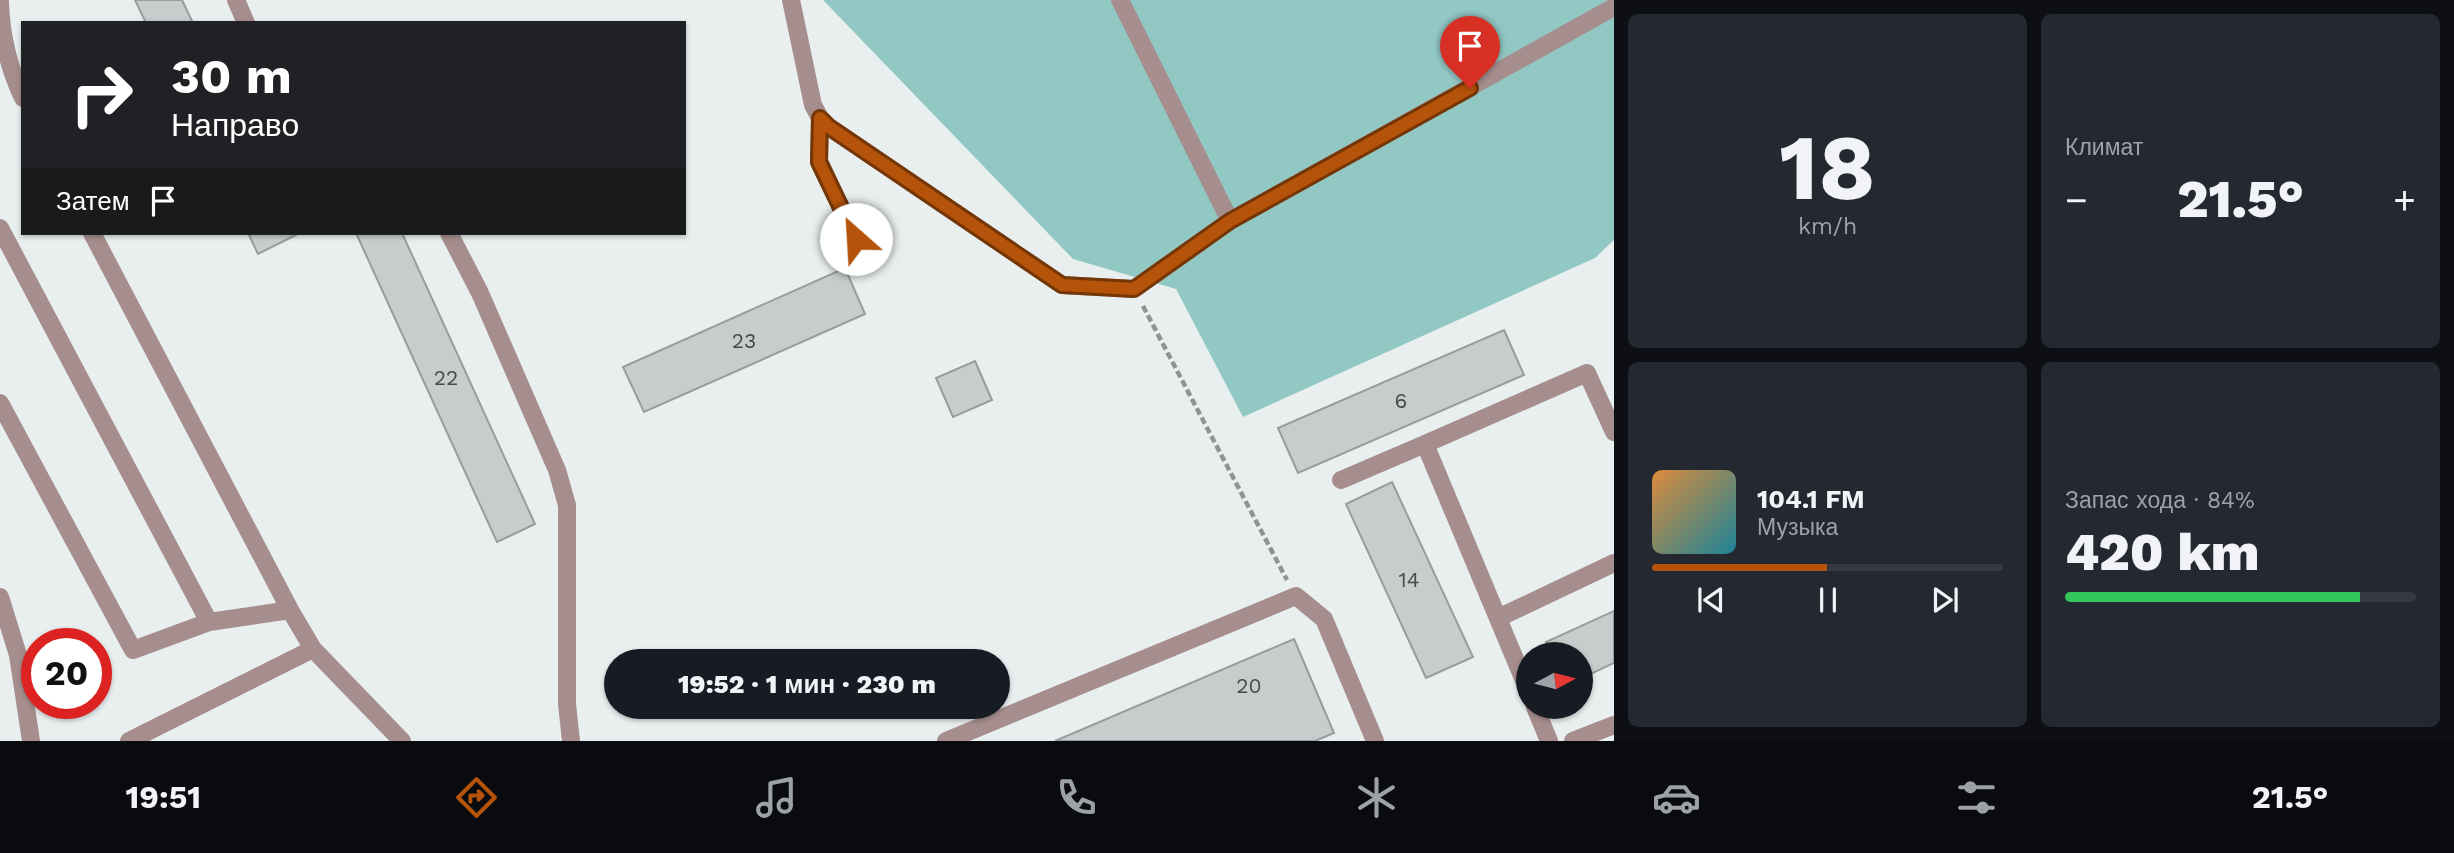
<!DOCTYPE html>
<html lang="ru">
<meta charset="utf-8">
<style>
body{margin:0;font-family:"Work Sans",sans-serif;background:#242831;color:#f1f3f6;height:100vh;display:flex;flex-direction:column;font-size:26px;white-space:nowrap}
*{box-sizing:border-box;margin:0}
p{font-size:23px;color:#9ea1a6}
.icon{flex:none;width:38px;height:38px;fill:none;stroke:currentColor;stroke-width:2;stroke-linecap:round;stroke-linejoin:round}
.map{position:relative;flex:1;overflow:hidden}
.side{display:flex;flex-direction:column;gap:14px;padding:14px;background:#0d0f14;width:840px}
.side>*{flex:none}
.top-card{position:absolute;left:21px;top:21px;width:665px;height:214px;border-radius:0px;box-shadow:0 2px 5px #0004;background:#202124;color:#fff;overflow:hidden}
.needle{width:46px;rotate:83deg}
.controls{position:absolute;left:1516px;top:642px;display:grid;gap:14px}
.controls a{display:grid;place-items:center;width:77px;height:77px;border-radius:50%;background:#171b24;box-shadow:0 2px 5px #0004;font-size:35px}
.speed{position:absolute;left:21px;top:628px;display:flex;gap:14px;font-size:35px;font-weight:700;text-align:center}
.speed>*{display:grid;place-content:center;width:91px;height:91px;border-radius:50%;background:#171b24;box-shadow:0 2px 5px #0004;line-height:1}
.speed .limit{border:10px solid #d22;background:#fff;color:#111}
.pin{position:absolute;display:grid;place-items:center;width:60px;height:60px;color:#fff;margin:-72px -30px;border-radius:50% 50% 50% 0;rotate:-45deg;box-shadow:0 0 7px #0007}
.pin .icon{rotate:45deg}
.me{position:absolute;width:77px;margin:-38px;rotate:334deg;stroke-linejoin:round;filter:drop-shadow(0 0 5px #0008)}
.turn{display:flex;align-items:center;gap:24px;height:147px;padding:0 35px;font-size:32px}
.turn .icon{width:91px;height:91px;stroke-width:2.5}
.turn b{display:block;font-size:49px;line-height:60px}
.then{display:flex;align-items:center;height:66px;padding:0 35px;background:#0003;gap:14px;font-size:26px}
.big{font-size:52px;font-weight:800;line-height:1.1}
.side .widget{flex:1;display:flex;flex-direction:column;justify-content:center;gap:10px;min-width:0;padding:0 24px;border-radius:10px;background:#242831}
.side .dial{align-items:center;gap:0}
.dial b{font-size:91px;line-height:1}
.song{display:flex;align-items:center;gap:21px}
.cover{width:84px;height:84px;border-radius:10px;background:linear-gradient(135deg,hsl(30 70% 55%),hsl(190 70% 35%))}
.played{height:7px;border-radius:4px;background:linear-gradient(90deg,#b45309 50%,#363941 50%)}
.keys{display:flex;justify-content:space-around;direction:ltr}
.heat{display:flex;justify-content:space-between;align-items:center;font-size:38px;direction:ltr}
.charge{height:10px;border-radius:5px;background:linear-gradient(90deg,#34c759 84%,#363941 0)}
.side .tiles{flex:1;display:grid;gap:14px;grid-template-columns:repeat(2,1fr)}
.trip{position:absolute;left:604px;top:649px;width:406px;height:70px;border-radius:35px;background:#171b24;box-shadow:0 2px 5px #0004;font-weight:800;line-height:70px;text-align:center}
.dock{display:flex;height:112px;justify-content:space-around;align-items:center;background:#090b0e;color:#9ea1a6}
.dock .icon{width:49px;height:49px}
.dock .current{color:#b45309}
.dock b{font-size:32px;color:#f1f3f6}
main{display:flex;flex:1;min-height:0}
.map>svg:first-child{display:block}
.green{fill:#92c8c4}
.building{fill:#c6cdcc;stroke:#979d9d;stroke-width:2}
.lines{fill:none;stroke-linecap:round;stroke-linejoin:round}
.path{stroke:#8e9393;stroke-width:4.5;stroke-dasharray:7 3.5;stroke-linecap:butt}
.minor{stroke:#a78e8e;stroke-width:18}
.route-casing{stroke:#753606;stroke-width:18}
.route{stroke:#b45309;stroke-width:12}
.labels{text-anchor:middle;stroke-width:6;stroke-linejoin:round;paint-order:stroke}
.number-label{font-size:21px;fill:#474b4b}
</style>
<main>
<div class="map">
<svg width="1614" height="741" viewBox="0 0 1614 741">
<rect width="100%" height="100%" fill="#e8efee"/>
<path class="green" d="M 823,0 L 1614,0 L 1614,240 L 1595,258 L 1243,417 L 1176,289 L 1073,259 Z"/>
<path class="building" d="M 135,0 L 182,0 L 193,23 L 146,23 Z
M 248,233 L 295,233 L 296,235 L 258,254 Z
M 356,233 L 402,233 L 535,524 L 497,542 Z
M 845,268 L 865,314 L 644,412 L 623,367 Z
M 1504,330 L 1524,375 L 1298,473 L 1278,428 Z
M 975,361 L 992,400 L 953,417 L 936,378 Z
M 1392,482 L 1473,657 L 1426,678 L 1346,504 Z
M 1614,611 L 1614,663 L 1580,679 L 1580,654 L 1552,654 L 1546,642 Z
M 1294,639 L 1334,733 L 1315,741 L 1055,741 Z"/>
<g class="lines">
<path class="path" d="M 1143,306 L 1287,580"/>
<path class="minor" d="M 236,0 L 246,23
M 791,0 L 813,105 L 820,118 L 829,127 L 1062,285 L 1134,289 L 1230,221 L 1614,7
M 1120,0 L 1230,221
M 0,2 C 1,37 8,66 23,98
M 820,118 L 819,161 L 856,239
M 0,228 L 209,622
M 92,233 L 290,610 L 313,649 L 402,741
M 449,233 L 480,293 L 557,470 L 567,505 L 567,704 L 571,741
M 0,403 L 133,650 L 209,622 L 290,610
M 1341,480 L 1425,444
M 0,597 L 18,655 L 31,741
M 1498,618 L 1614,563
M 1528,690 L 1425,444 L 1587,373 L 1614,432
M 1535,707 L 1549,741
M 129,741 L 313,649
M 946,741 L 1296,596 L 1324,619 L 1375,741
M 1573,741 L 1614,725"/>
</g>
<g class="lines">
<g class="route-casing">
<path id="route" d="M 856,239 L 819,162 L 820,118 L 829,127 L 1062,285 L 1134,289 L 1230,221 L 1470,88"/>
</g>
<use href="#route" class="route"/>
</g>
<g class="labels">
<g class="number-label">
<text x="744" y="348">23</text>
<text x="446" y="385">22</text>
<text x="1401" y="408">6</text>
<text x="1409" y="587">14</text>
<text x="1249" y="693">20</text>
</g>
</g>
</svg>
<div class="controls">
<a><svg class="needle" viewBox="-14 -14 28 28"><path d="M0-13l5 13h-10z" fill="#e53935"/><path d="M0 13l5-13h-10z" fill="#9ea1a6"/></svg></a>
</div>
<div class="speed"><div class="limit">20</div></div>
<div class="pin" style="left:1470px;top:88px;background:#d93025"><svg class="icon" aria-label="arrive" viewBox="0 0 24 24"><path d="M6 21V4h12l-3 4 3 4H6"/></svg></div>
<svg class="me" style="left:856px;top:239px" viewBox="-20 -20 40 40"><circle r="19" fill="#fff"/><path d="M0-13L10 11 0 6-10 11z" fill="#b45309"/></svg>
<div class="trip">19:52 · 1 мин · 230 m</div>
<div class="top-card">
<div class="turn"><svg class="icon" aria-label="right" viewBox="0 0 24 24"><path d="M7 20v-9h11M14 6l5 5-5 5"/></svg><div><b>30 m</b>Направо</div></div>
<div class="then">Затем<svg class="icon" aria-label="arrive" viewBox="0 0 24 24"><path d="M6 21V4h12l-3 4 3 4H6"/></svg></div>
</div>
</div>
<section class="side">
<div class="tiles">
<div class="widget dial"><b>18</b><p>km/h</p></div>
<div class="widget"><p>Климат</p>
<div class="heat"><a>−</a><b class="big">21.5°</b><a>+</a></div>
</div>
<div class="widget">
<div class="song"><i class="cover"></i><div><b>104.1 FM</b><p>Музыка</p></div></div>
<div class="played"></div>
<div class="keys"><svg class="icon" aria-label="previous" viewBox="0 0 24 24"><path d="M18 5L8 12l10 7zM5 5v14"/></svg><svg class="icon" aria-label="pause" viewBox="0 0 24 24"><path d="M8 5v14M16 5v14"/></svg><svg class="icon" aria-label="next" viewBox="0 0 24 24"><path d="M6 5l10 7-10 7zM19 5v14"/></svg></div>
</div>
<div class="widget"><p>Запас хода · 84%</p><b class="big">420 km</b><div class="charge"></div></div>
</div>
</section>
</main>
<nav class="dock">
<b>19:51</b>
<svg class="icon current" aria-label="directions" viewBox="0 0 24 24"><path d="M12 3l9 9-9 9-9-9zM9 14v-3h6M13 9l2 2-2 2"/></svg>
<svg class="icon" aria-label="music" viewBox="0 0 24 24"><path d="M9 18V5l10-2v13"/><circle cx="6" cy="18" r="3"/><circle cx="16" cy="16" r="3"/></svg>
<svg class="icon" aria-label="phone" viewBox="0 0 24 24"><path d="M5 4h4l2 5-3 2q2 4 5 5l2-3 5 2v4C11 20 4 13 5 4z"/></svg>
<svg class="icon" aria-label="climate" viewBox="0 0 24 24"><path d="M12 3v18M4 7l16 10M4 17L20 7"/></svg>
<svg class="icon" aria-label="car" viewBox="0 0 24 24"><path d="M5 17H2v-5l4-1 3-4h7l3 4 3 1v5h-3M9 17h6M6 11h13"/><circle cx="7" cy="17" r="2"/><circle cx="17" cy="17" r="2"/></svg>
<svg class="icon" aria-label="filters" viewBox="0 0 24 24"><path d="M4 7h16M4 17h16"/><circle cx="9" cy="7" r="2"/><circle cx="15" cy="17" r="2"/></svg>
<b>21.5°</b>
</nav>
